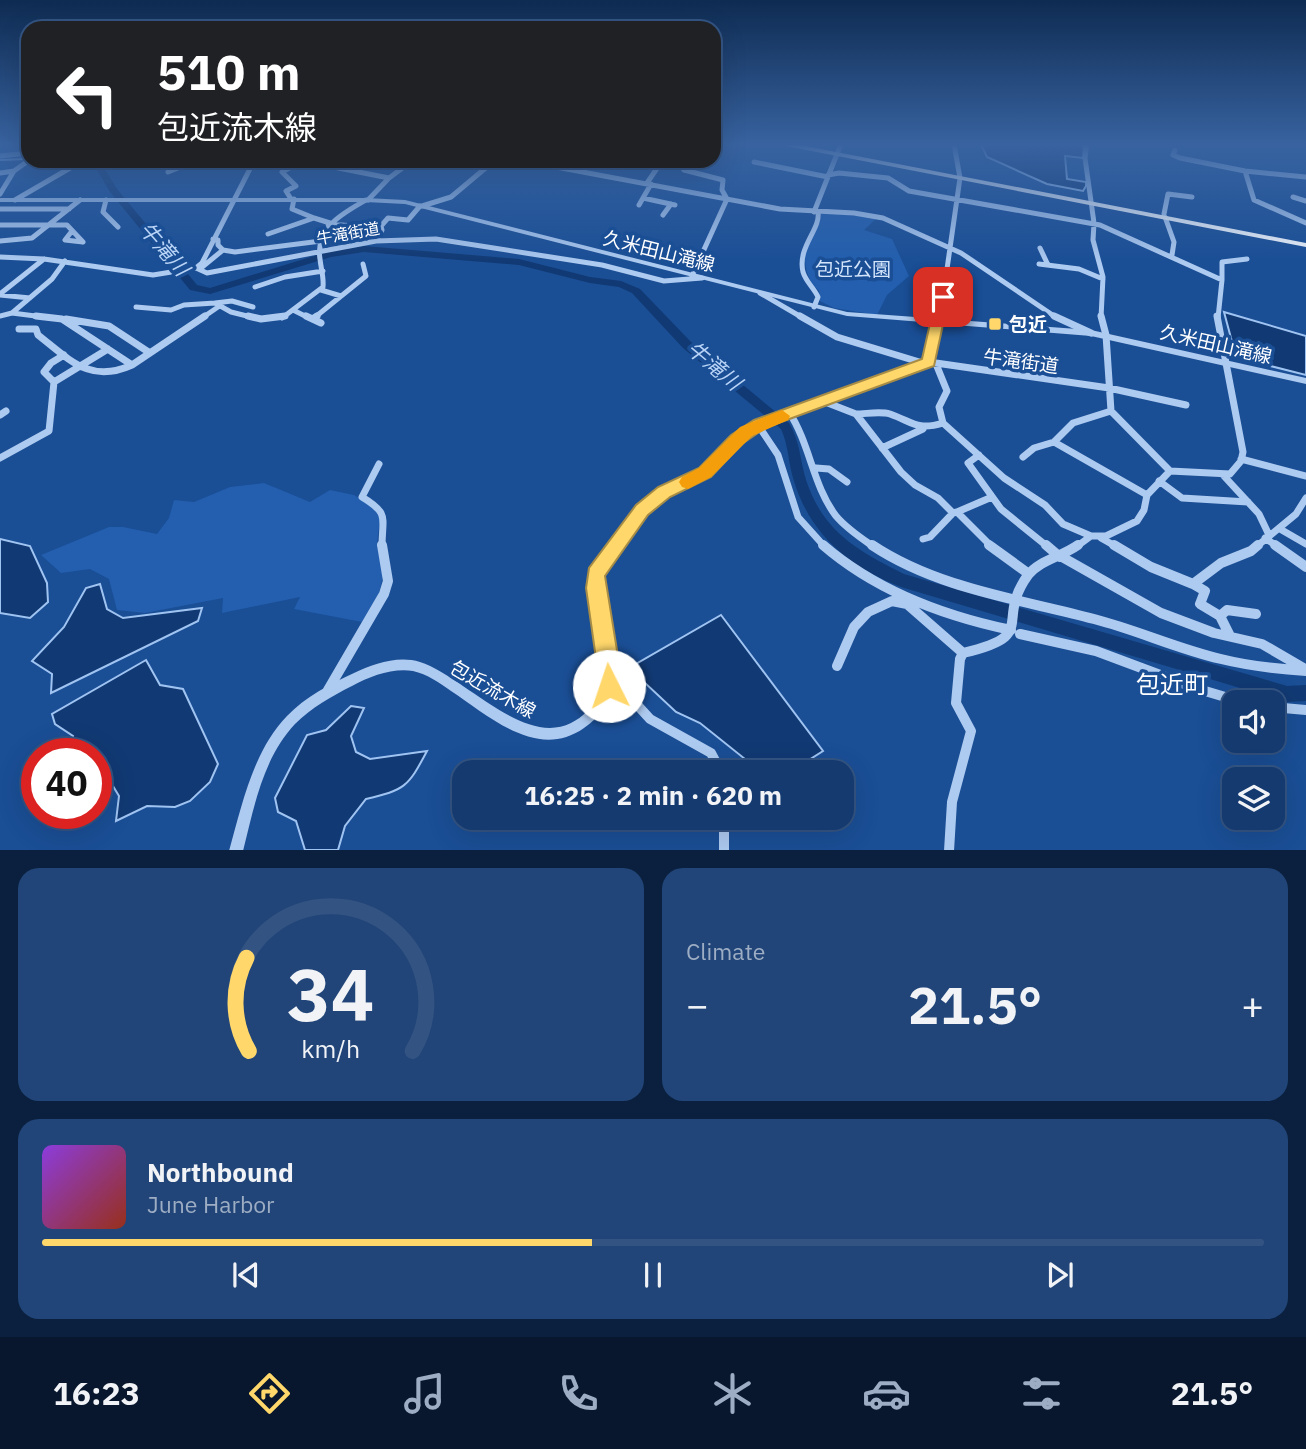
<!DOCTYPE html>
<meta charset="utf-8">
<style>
body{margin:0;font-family:"IBM Plex Sans","Noto Sans JP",sans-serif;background:#214578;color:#f1f3f6;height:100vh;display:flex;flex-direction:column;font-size:26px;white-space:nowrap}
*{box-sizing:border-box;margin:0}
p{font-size:23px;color:#9dadc3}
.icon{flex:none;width:38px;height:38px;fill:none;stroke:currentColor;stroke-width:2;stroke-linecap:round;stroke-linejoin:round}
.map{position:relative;height:850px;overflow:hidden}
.details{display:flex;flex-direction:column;gap:18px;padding:18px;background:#0b203e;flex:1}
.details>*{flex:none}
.banner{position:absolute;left:21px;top:21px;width:700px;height:147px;border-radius:21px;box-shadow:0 7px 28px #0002,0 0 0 2px #335483;background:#202124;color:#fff;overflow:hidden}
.tools{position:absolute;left:1222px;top:690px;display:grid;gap:14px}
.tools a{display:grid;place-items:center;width:63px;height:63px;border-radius:14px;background:#143a70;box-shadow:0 7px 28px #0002,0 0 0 2px #335483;font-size:35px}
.speed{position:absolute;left:21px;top:738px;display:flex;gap:14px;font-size:35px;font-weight:700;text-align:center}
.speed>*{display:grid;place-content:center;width:91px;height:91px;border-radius:50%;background:#143a70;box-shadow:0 7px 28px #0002,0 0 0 2px #335483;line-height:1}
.speed .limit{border:10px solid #d22;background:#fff;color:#111}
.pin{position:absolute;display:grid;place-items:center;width:60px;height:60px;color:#fff;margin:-30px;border-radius:14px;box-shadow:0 4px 10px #0006}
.me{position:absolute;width:77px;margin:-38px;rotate:356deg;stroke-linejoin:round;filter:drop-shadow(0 0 5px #0008)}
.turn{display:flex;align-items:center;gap:24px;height:147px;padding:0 21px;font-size:32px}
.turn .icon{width:91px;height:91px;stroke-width:2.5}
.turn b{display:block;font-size:49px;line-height:60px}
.big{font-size:52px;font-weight:700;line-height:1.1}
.details .widget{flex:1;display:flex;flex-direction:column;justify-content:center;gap:10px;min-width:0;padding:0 24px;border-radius:21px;background:#214578}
.details .dial{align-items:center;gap:0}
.dial svg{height:182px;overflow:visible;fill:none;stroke:#335483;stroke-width:7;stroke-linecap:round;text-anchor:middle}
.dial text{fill:#f1f3f6;stroke:none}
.song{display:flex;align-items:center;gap:21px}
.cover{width:84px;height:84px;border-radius:10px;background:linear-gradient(135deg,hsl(270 70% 55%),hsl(10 70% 35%))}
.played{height:7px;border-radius:4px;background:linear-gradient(90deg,#ffd76b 45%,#335483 45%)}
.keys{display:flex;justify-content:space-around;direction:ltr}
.heat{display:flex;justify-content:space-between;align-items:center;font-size:38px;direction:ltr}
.details .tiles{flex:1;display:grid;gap:18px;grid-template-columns:1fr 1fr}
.widget:last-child{grid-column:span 2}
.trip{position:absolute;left:452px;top:760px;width:402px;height:70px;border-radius:21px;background:#143a70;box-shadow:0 7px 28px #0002,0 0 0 2px #335483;font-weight:700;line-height:70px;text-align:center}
.tab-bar{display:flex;height:112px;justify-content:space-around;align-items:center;background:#08172d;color:#9dadc3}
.tab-bar .icon{width:49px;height:49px}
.tab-bar .current{color:#ffd76b}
.tab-bar b{font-size:32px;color:#f1f3f6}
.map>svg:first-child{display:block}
.green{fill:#235fae}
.water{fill:#113973;stroke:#a0c4f2;stroke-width:2}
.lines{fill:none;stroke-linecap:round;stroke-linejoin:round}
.stream{stroke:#a0c4f2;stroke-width:2}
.river{fill:#113973;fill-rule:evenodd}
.minor-far2{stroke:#adcaf0;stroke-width:5}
.minor-far1{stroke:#adcaf0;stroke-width:7}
.minor{stroke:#adcaf0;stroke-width:10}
.tertiary{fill:#adcaf0;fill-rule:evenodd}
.primary{fill:#f5f9ff;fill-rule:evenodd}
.route{fill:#ffd76b;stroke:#a68c46;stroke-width:2}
.slow{fill:#f59e0b}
.poi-dot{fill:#ffd76b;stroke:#1a4e95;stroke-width:2.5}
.labels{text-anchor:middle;stroke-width:7;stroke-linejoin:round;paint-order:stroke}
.far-street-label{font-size:16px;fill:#fff;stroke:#1a4e95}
.street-label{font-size:19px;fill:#fff;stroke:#1a4e95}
.park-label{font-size:19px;fill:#d3e5fb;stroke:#1a4e95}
.poi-label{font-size:19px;font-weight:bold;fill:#fff;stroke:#1a4e95;text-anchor:start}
.water-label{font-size:21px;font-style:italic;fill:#b9d4f6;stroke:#1a4e95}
.near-neighbourhood-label{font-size:24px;fill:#fff;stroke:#1a4e95}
</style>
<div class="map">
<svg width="1306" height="851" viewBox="0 0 1306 851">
<rect width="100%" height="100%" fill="#1a4e95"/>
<path class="green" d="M 829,213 L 877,218 L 864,230 L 892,239 L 909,276 L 887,295 L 877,315 L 834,308 L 820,301 L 819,291 C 804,277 802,258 809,239 C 812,230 821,224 821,214 Z
M 264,483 L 310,502 L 330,490 L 354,495 L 376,509 L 380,518 L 377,544 L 383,576 L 379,593 L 362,622 L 294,609 L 300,597 L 222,613 L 223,598 L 145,613 L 117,610 L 109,579 L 90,569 L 61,573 L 41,555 L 109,527 L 123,527 L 157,534 L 169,518 L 174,500 L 194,502 L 230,487 Z"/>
<path class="water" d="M 981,144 L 1080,144 L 1084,145 L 1083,158 L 1065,156 L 1067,179 L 1086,182 L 1086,186 L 1083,191 L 1047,184 L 987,157 Z
M 1224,312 L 1306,336 L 1306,375 L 1247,360 L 1235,353 Z
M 0,539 L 30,546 L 47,583 L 48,602 L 30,618 L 0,613 Z
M 100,584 L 107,609 L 123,618 L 202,608 L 198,621 L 51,693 L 52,674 L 32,661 L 64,627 L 86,588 Z
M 721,615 L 823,751 L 790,772 L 750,772 L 745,759 L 700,723 L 676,712 L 629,668 Z
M 146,660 L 160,685 L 183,689 L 218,764 L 210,782 L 190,801 L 175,807 L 147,806 L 116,821 L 119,796 L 105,773 L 96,773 L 96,754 L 68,754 L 73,736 L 55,724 L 52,714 Z
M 351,706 L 364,708 L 351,736 L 356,752 L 370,759 L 427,751 C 408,787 405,790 366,799 L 345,826 L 338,850 L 305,850 L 296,821 L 278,812 L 275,798 L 307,735 L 326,730 Z"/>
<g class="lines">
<path class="stream" d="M 0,160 L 27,159"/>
<path class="river" d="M 92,161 L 100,161 L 117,189 L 197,285 L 210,288 L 327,252 L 364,246 L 519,259 L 590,277 L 621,281 L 640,289 L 691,342 L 789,423 C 800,441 800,460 806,480 C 823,532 858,551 904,574 L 1287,686 L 1306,685 L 1306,701 L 1287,702 L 901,587 C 849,567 810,534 794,481 C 788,464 789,446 781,429 L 683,348 L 632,293 L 619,287 L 590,283 L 519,265 L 364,252 L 331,257 L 210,294 L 190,290 L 110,192 Z"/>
<path class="minor-far2" d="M 1087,144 L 1085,158 L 1094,223 L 1093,240 L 1103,277 L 1101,318
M 714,148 L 718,149
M 1175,150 L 1173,155 L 1180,158 L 1245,171 L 1306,177
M 0,156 L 28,153
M 303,161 L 389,178
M 524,161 L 780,209 L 854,213 L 883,218 L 961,253 L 1057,318
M 648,161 L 682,167
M 688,161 L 682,167 L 684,170 L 723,180 L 722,190 L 727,199 L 692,276
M 754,162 L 828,177
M 1245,171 L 1254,200 L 1306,223
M 168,172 L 183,166 L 187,161
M 0,173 L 14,171
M 828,175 L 839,173 L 888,178 L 909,191 L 1100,225 L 1222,280 L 1218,318
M 647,183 L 662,161
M 0,194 L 14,171 L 28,161
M 1293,197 L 1306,201
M 643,198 L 675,205
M 291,199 L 286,191 L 296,186 L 282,172 L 302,161
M 294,199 L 292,209 L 314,218
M 15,200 L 77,164
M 106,200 L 103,212 L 118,227
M 368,200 L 389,178 L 412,161
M 639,205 L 651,184
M 422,206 L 451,197 L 494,161
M 0,209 L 69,209
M 814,212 L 841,144
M 1164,214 L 1168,194 L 1192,197
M 663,215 L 671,204
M 1165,217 L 1174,242 L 1172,255
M 328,224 L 381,228
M 0,225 L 67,225 L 83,242
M 72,231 L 65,240 L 83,242
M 268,234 L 314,218 L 330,223
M 213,239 L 218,240 L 218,245 L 223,250 L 235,252 L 321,241
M 0,241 L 32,238 L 80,200
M 376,241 L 382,230 L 381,226 L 388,218 L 408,220 L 420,206
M 1040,248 L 1048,265
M 0,257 L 44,259 L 153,275 L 196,268 L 207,273 L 376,241 L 436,239 L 602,265 L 664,281 L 702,278
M 1039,264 L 1079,269 L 1103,279
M 196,268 L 202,263 L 254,161
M 201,268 L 223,250
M 1222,280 L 1222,262 L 1247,259
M 255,287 L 285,277 L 323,271
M 321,290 L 341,296
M 760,293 L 803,318
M 0,294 L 44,259
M 0,295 L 30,298
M 215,303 L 232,301 L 253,307
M 136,307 L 171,310 L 184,305 L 215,303 L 231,312 L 255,318
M 814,307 L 818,297 C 814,288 806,282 803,272 C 797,247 821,229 818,212
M 293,310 L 309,318
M 0,316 L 12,313
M 51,318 L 12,313 L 52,279 L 65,261
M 202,318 L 218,307
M 282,318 L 323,287 C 324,277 321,269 320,259 C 315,228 343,213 366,200
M 314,318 L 366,276 L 363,264
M 940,318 L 960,178 L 954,144"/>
<path class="minor-far1" d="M 36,316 L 62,319 L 132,365 L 205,316
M 248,316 L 261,319 L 285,316
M 306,316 L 321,323
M 800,316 L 837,337 L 926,364
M 1054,316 L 1091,333
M 1101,316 L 1106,335 L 1111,411 L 1170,471
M 314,318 L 317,316
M 66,319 L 109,326 L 150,353
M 939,322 L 940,316
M 19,329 L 36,329 L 38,335 C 70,360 90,384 132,365
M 929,362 L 1109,388 L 1186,405
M 936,364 L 947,391 L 939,407 L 943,423 L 1004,478 L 1045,505 L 1063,524 L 1091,536
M 54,382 L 44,372 L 51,363 L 64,355
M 820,400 L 856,414 L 901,472 L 915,485 L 938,498 L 953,513 L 957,512 L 992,547
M 789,412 C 810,444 813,486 836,516 C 847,529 861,538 874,547
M 856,414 C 866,414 880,411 890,414 C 913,422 917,431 943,423
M 0,415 L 6,411
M 758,425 L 778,455 L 798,517 L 825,547
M 1054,442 L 1147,495
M 882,448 L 923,429
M 979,455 L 968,463 L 1001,509 L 1048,547
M 1023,457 L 1034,448 L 1054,442 L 1073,423 L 1111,411
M 0,458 L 49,431 L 54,382 L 108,349
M 1241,459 L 1306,476
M 379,464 L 362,497 C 390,514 382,517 382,547
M 816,468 L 829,469 L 847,482
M 1223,475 L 1259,514 L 1269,535
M 1159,481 L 1182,498 L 1248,502
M 957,512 L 992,497
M 1280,529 L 1306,544
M 1101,538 L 1117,547
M 1265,538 L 1278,547
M 923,539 L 930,537 L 953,513
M 1076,547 L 1091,536 L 1106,536 L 1137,521 L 1144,510 L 1147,495 L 1170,471 L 1230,474 L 1241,461 L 1243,452 L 1217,316
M 1256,547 L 1296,514 L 1306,498"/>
<path class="minor" d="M 823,545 C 875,590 944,616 1011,630
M 872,545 C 938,589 1020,599 1094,619 C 1137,630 1178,649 1221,659 C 1249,666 1277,669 1306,671
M 989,545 L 1029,574
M 1046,545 L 1060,557
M 1114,545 L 1151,567 L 1193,584 L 1221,563 L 1251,551 L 1258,545
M 1275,545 L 1306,567
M 1062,557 L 1161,613 L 1214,633 L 1262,644 L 1305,669
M 1193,584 L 1205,591 L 1200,604 L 1220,616 L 1230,636
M 1220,616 L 1227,610 L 1256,614
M 1020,634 L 1096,651 L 1195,688 L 1242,702
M 837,666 L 854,627 L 868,612 L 892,601 L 907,604 L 963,653
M 610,675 L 650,719 L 711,753 L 721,772
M 328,690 L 384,594 L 388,581 L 382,545
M 1272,707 L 1306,710
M 724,817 L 724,851
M 949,851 L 952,802 L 971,731 L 956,703 L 960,659 L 963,653 C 1040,635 994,622 1028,575 C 1040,560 1061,557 1078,545"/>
<path class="tertiary" d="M 0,198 L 366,198 L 405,200 L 847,312 L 1091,330 L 1306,378 L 1306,384 L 1091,336 L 942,324 L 932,364 L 762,426 L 739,441 L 708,476 L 667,495 L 651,507 L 601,574 C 601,611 620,648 613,685 C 609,704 600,717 584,728 C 537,761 489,716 451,691 C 440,683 427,674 413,671 C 392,668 371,676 352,686 C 332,696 311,708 295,724 C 263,758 254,807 243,851 L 229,851 C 242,805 253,751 287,716 C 305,697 330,684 354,673 C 373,664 398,655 420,662 C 464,676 523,747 571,723 C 616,700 602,649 595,609 C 592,598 588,583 592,572 C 596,559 616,538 626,525 C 632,517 638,508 645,501 C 649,497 654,494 658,491 C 671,482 688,480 701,471 C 714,462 722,446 734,436 C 740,431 749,426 756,422 L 925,360 L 935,323 L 847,316 L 405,204 L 366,202 L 0,202 Z"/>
<path class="primary" d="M 783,144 L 795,144 L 1306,243 L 1306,247 L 786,146 Z"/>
</g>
<linearGradient id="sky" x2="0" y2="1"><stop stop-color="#0e2b52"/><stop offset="0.55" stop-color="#3863a0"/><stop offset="1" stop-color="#3863a0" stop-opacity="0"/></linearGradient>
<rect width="1306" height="263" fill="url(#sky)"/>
<path class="route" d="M 943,293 L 949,297 L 934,366 L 765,428 L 742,444 L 711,477 L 670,497 L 648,515 L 605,576 L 621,675 L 616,694 L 609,697 L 601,694 L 586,588 L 589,568 L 636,505 L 658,487 L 699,468 L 731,435 L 754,420 L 922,359 L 936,297 Z"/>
<path class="slow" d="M 782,410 L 790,416 L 788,420 L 752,436 L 711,477 L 688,489 L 682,487 L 679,482 L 682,477 L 699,468 L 740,427 Z"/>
<rect class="poi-dot" x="988" y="317" width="14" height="14" rx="3.5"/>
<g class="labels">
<g class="far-street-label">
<text transform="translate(348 233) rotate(-10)" y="6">牛滝街道</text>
</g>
<g class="street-label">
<text transform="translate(659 251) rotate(14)" y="7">久米田山滝線</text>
<text transform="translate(1216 344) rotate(13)" y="7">久米田山滝線</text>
<text transform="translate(1021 361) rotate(8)" y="7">牛滝街道</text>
<text transform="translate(493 689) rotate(30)" y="7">包近流木線</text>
</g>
<g class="park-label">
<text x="853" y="276">包近公園</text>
</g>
<g class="poi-label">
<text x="1009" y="331">包近</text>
</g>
<g class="water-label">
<text transform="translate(164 249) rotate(49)" y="7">牛滝川</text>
<text transform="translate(714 366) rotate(40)" y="7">牛滝川</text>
</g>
<g class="near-neighbourhood-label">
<text x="1172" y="693">包近町</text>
</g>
</g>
</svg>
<div class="tools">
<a><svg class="icon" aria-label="sound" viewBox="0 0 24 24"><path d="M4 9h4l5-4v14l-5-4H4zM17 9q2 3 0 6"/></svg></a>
<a><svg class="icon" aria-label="layers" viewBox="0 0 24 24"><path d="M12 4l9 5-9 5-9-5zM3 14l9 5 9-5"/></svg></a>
</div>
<div class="speed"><div class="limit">40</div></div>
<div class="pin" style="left:943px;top:297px;background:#d93025"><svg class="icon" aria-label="arrive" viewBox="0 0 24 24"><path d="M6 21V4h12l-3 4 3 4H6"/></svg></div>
<svg class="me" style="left:609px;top:686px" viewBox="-20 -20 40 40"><circle r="19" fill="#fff"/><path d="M0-13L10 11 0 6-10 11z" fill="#ffd76b"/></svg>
<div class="trip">16:25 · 2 min · 620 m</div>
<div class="banner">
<div class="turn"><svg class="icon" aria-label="left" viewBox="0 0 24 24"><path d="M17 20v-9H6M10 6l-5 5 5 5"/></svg><div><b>510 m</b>包近流木線</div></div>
</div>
</div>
<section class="details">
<div class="tiles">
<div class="widget dial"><svg viewBox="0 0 100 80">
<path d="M14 69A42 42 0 1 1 86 69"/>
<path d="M14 69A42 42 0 0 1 13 28" stroke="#ffd76b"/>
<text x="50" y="56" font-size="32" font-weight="700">34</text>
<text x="50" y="72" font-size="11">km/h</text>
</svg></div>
<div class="widget"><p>Climate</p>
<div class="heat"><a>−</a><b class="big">21.5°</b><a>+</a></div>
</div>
<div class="widget">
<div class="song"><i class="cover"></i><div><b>Northbound</b><p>June Harbor</p></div></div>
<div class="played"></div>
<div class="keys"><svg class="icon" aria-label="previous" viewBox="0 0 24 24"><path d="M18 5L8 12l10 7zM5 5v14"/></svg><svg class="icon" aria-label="pause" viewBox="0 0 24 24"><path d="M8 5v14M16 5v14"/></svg><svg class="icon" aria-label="next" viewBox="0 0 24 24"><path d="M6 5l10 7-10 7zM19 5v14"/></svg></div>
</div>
</div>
</section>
<nav class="tab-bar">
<b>16:23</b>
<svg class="icon current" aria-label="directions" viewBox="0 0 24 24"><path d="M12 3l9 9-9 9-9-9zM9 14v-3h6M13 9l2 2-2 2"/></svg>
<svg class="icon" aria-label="music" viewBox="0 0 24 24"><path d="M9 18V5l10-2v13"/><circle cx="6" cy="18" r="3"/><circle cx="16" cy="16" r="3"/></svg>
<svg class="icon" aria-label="phone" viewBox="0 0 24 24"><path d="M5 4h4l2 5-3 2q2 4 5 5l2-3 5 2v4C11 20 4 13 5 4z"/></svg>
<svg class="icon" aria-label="climate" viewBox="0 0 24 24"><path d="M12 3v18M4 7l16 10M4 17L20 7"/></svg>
<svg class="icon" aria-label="car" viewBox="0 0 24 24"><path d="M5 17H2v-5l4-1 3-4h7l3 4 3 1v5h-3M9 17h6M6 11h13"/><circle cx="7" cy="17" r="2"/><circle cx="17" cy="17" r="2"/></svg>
<svg class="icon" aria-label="filters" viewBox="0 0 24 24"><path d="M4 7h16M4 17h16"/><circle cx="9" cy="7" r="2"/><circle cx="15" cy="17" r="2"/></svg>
<b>21.5°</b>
</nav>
